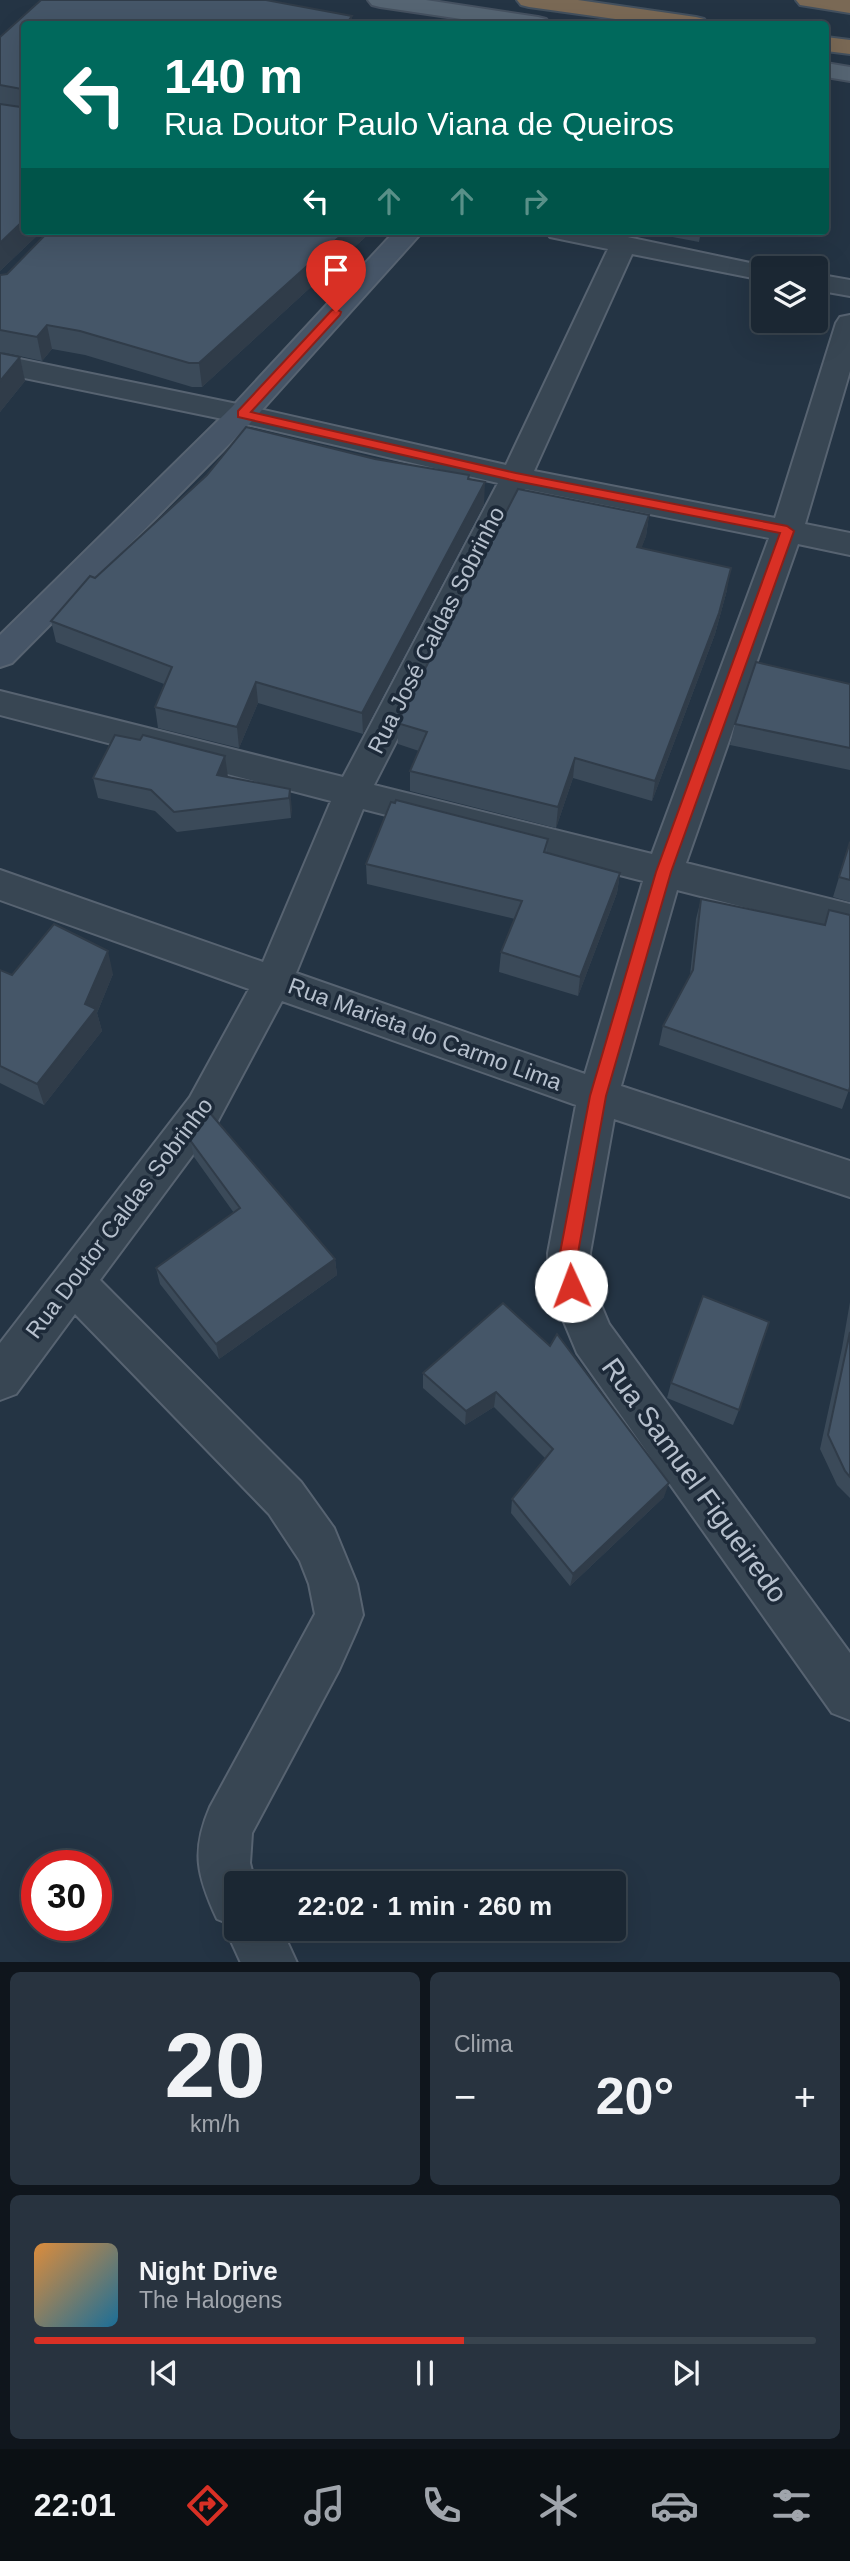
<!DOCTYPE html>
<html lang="pt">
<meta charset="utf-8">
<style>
body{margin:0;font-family:Arial,sans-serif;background:#28333f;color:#f1f3f6;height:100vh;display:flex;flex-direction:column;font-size:26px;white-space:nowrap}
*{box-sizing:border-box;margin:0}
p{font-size:23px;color:#a0a5ac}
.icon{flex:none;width:38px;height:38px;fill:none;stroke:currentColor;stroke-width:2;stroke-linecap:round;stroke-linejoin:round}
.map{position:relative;height:1962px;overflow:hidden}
.side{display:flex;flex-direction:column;gap:10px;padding:10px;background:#0f151c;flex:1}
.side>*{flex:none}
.hud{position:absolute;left:21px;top:21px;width:808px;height:214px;border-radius:7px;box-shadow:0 7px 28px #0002,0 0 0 2px #39444e;background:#00695c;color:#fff;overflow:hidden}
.tools{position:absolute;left:751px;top:256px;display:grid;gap:14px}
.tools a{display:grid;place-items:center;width:77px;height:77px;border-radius:7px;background:#1b2733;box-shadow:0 7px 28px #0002,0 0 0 2px #39444e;font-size:35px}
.speed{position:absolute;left:21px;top:1850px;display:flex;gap:14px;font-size:35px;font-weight:700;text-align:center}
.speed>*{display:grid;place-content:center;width:91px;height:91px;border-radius:50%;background:#1b2733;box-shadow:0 7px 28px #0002,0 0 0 2px #39444e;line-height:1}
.speed .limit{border:10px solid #d22;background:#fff;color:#111}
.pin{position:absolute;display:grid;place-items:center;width:60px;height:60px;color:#fff;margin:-72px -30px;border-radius:50% 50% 50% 0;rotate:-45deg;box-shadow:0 0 7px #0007}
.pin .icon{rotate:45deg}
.me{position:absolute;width:77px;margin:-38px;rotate:358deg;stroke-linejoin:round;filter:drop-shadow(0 0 5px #0008)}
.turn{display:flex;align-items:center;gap:24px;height:147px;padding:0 28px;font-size:32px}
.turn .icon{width:91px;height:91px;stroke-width:2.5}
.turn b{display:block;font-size:49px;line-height:60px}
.lanes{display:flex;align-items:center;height:66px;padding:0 28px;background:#0003;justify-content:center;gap:35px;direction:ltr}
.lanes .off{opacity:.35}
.big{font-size:52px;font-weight:800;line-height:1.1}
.side .card{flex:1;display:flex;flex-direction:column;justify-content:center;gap:10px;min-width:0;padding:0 24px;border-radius:10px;background:#28333f}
.side .dial{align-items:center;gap:0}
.dial b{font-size:91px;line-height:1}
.song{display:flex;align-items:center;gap:21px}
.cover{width:84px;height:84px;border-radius:10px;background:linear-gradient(135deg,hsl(30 70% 55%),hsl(200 70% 35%))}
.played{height:7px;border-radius:4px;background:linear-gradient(90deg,#d93025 55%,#39444e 55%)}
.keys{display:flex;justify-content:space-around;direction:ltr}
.heat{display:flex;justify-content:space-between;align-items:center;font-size:38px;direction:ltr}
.side .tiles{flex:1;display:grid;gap:10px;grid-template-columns:1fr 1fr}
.card:last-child{grid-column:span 2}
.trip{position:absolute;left:224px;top:1871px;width:402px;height:70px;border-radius:7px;background:#1b2733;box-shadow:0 7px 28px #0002,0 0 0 2px #39444e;font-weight:800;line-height:70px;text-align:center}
.tab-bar{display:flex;height:112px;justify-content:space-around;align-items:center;background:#0b1014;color:#a0a5ac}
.tab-bar .icon{width:49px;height:49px}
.tab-bar .current{color:#d93025}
.tab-bar b{font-size:32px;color:#f1f3f6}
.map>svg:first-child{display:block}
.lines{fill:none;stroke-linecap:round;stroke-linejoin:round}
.street-casing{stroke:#576371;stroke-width:4}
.secondary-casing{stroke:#576371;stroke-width:4}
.primary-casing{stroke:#455160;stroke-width:4}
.highway-casing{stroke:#43505e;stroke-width:4}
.street{fill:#384653;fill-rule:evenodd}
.secondary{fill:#465567;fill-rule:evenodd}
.primary{fill:#566573;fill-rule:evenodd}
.highway{fill:#7a6955;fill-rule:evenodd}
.wall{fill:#3b4a59}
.shaded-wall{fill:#303c49}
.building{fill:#455668;stroke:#303c49;stroke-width:2}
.route{fill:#d93025;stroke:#8d1f18;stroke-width:2}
.labels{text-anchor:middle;stroke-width:7;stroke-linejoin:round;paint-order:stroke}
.street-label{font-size:23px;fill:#b6c0cd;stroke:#1d2a39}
.near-street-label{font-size:28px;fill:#b6c0cd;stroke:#1d2a39}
</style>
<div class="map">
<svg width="850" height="1963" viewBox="0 0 850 1963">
<rect width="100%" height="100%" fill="#243444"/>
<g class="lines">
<g class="street-casing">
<path id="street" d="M 546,231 L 599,231 L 774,268 L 763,268 L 763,280 L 632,254 L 534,471 L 775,518 L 836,323 L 840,317 L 850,315 L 850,371 L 805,524 L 850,533 L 850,555 L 798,544 L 686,863 L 850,904 L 850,934 L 677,890 L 621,1086 L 850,1161 L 850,1197 L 614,1119 L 590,1253 L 593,1286 L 609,1324 L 850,1653 L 850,1720 L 832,1713 L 577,1353 L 549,1286 L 548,1253 L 576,1105 L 282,1001 L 218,1121 L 100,1280 L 301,1482 L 334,1528 L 357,1584 L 363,1615 L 356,1632 L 339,1670 L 252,1833 L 250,1863 L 255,1883 L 236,1883 L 236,1928 L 281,1928 L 297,1963 L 241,1963 L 225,1928 L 227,1923 L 217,1919 C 197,1876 191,1851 210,1807 L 315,1614 L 309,1584 L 300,1561 L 269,1514 L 75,1314 L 16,1394 L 0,1400 L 0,1343 L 190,1097 L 249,989 L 0,900 L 0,870 L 263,962 L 331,801 L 0,715 L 0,691 L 343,777 L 498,483 L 242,423 L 0,373 L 0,355 L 242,405 L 506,465 L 608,249 L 550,237 ZM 525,489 L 769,538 L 652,854 L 374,785 ZM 363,809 L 643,881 L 585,1074 L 296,973 Z
M 816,274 L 850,280 L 850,296 L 816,290 Z"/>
</g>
<g class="secondary-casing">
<path id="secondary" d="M 395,231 L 423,231 L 252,421 L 12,663 L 0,667 L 0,635 L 232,407 Z"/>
</g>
<g class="primary-casing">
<path id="primary" d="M 368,0 L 426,0 L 538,17 L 546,19 L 550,24 L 495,24 L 380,7 L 372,5 Z
M 826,63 L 850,67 L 850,81 L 826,77 Z"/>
</g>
<g class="highway-casing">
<path id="highway" d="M 517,0 L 578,0 L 696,17 L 704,19 L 708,24 L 651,24 L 529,7 L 521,5 Z
M 796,0 L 850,0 L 850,13 L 800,5 Z
M 826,37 L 850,40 L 850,54 L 826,51 Z"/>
</g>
<use href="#street" class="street"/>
<use href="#secondary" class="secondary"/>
<use href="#primary" class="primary"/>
<use href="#highway" class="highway"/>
</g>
<path class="wall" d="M 24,24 L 42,231 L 0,271 L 0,37 Z
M 372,231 L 202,387 L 192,387 L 85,355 L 52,349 L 42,361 L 1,352 L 20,357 L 25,381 L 0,412 L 0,275 Z
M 641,231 L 701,231 L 699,242 Z
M 375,459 L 469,475 L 469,479 L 484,504 L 363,734 L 258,703 L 239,748 L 158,728 L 155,707 L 164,684 L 56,642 L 51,621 Z
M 649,515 L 646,536 L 641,548 L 727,590 L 715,634 L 652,801 L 573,778 L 556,828 L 410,791 L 410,771 L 419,751 L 398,744 L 397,723 Z
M 850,684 L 850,770 L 730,745 L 735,724 Z
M 140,740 L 227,777 L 290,789 L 291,818 L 177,832 L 155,811 L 98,798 L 93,778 Z
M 548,839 L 547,852 L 620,873 L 617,893 L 578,996 L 499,972 L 501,952 L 515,919 L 367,884 L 366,864 Z
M 850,841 L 850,902 L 833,897 Z
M 701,899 L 850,1087 L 842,1109 L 659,1045 L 663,1026 L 690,975 L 696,919 Z
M 0,970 L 12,975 L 113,974 L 97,1013 L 102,1031 L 44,1105 L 0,1083 Z
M 190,1140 L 335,1259 L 337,1275 L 219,1359 L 160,1284 L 156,1268 L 234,1213 L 194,1157 Z
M 850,1302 L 850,1498 L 837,1485 L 820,1449 L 842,1348 Z
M 503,1303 L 664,1497 L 570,1586 L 511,1513 L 512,1499 L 545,1458 L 494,1407 L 465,1425 L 423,1388 L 423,1373 Z
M 671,1383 L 739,1410 L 733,1425 L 667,1398 Z"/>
<path class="shaded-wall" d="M 352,16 L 352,24 L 346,24 Z
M 24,220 L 24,231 L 42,231 L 0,271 L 0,243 Z
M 346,231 L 372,231 L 202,387 L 199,363 Z
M 47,325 L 52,349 L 42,361 L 37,337 Z
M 20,357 L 25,381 L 0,412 L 0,381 Z
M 485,482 L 484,504 L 363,734 L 362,713 Z
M 649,515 L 646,536 L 634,569 L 637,547 Z
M 731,568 L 727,590 L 715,634 L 652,801 L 655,781 Z
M 256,682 L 258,703 L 239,748 L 237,727 Z
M 225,756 L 228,777 L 220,796 L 217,775 Z
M 575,758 L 573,778 L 556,828 L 558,807 Z
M 290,789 L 292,810 L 291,818 L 289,798 Z
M 620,873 L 617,893 L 578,996 L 580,977 Z
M 108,951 L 113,974 L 97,1013 L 102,1031 L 44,1105 L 37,1084 L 85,1004 Z
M 335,1259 L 337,1275 L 219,1359 L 216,1344 Z
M 496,1392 L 494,1407 L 465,1425 L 466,1411 Z
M 669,1483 L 664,1497 L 570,1586 L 573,1574 Z"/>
<path class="building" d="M 41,0 L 266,0 L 352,16 L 346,24 L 24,24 L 24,220 L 0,243 L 0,104 L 21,107 L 22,89 L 0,85 L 0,37 Z
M 49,231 L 346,231 L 199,363 L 189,363 L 80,331 L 47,325 L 37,337 L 0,330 L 0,275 L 7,274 Z
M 0,353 L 20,357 L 0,381 Z
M 246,427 L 375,459 L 469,475 L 468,479 L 485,482 L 362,713 L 256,682 L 237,727 L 155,707 L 172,667 L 51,621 L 90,576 L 95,578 L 207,475 Z
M 518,489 L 649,515 L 637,547 L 731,568 L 719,613 L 655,781 L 575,758 L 558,807 L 410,771 L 427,732 L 397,723 Z
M 756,662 L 850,684 L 850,748 L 735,724 Z
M 115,735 L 140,740 L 143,735 L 225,756 L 217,775 L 290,789 L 289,798 L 174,812 L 151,790 L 93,778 Z
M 396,800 L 548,839 L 544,852 L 620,873 L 580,977 L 501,952 L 522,901 L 366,864 L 391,802 L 395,803 Z
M 850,842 L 850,880 L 839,877 Z
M 701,899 L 825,925 L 829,910 L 850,915 L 850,1087 L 849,1091 L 663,1026 L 693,970 Z
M 54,924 L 108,951 L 85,1004 L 96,1009 L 37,1084 L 0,1066 L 0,970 L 12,975 Z
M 210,1113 L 335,1259 L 216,1344 L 156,1268 L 240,1208 L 190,1140 Z
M 703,1296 L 769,1322 L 739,1410 L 671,1383 Z
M 503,1303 L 550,1346 L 557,1334 L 669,1483 L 573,1574 L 512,1499 L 553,1449 L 496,1392 L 466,1411 L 423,1373 Z
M 850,1332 L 850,1477 L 845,1471 L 828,1435 Z"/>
<path class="route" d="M 336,309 L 341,312 L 340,315 L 251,412 L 516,473 L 787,526 L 794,531 L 671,872 L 606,1096 L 578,1253 L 580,1286 L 577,1292 L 571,1294 L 564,1292 L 560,1253 L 590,1096 L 656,872 L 780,533 L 516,481 L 238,417 L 238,411 L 332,310 Z"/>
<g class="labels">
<g class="street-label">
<text transform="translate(436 630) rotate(-63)" y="8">Rua José Caldas Sobrinho</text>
<text transform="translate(425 1034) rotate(20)" y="8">Rua Marieta do Carmo Lima</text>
<text transform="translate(119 1218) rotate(-53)" y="8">Rua Doutor Caldas Sobrinho</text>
</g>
<g class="near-street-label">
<text transform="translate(695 1480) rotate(54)" y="10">Rua Samuel Figueiredo</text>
</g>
</g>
</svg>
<div class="tools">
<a><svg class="icon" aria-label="layers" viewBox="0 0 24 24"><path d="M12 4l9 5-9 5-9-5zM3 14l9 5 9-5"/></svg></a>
</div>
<div class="speed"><div class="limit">30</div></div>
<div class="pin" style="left:336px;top:312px;background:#d93025"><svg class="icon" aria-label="arrive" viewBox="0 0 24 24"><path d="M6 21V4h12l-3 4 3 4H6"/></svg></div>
<svg class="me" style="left:571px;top:1286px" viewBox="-20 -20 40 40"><circle r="19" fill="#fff"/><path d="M0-13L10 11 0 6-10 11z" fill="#d93025"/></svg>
<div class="trip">22:02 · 1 min · 260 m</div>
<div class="hud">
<div class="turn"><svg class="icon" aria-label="left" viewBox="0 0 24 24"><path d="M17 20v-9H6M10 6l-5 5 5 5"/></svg><div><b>140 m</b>Rua Doutor Paulo Viana de Queiros</div></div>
<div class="lanes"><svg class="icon" aria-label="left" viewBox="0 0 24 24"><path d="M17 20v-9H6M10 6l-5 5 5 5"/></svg><svg class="icon off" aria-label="ahead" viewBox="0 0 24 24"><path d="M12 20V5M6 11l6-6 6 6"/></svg><svg class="icon off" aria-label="ahead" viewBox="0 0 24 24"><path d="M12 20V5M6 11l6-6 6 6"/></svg><svg class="icon off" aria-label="right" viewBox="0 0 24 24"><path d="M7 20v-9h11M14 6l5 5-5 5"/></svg></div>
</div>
</div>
<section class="side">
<div class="tiles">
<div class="card dial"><b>20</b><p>km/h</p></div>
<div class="card"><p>Clima</p>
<div class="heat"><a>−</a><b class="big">20°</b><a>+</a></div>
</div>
<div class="card">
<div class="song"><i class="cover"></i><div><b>Night Drive</b><p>The Halogens</p></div></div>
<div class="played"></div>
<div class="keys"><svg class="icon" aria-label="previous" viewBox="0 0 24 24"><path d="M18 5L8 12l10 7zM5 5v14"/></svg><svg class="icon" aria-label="pause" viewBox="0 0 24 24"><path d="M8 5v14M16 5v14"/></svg><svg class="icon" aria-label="next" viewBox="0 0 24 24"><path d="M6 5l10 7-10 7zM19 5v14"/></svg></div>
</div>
</div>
</section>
<nav class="tab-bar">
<b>22:01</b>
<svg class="icon current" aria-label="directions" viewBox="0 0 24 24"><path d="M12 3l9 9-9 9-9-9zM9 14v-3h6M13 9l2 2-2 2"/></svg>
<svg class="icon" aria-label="music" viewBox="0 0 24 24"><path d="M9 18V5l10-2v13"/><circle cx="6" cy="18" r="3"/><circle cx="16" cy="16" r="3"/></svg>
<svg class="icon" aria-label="phone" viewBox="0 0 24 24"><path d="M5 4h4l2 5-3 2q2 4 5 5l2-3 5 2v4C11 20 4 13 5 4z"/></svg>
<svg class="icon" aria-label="climate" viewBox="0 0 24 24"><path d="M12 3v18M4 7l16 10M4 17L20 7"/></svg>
<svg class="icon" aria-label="car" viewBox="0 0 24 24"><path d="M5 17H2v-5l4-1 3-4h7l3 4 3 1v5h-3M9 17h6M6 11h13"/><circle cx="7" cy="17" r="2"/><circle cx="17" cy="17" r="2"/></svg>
<svg class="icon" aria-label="filters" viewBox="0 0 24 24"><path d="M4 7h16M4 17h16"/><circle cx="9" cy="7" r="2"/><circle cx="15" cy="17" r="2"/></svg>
</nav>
